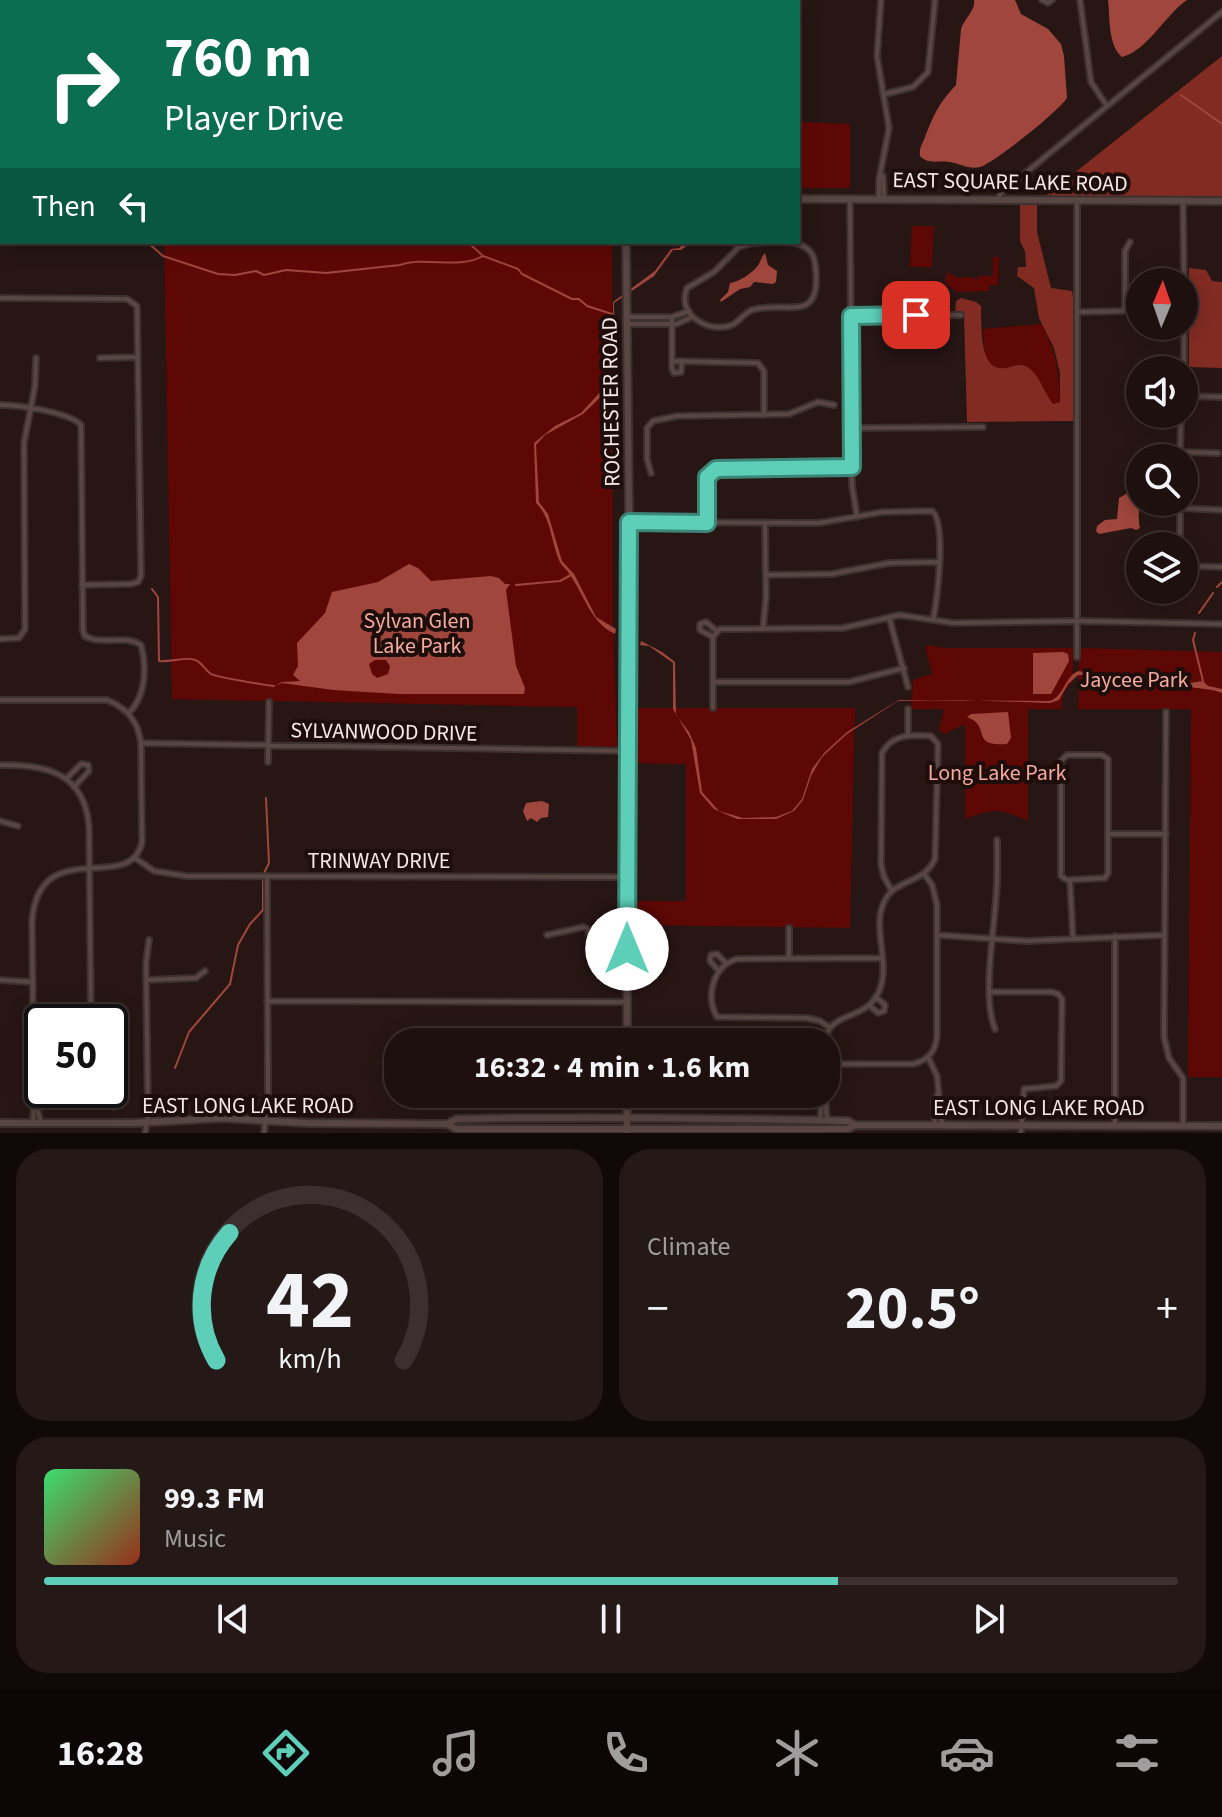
<!DOCTYPE html>
<meta charset="utf-8">
<style>
body{margin:0;font-family:"Source Sans 3",sans-serif;background:#251918;color:#f1f3f6;height:100vh;display:flex;flex-direction:column;font-size:30px;white-space:nowrap}
*{box-sizing:border-box;margin:0}
p{font-size:26px;color:#a09d9e}
.icon{flex:none;width:44px;height:44px;fill:none;stroke:currentColor;stroke-width:2;stroke-linecap:round;stroke-linejoin:round}
.map{position:relative;height:1133px;overflow:hidden}
.details{display:flex;flex-direction:column;gap:16px;padding:16px;background:#100908;flex:1}
.details>*{flex:none}
.hud{position:absolute;left:0px;top:0px;width:800px;height:244px;box-shadow:0 4px 20px #0003,0 0 0 2px #3b302f;background:#0b6e4f;color:#fff;overflow:hidden}
.needle{width:52px;rotate:2deg}
.fabs{position:absolute;left:1126px;top:268px;display:grid;gap:16px}
.fabs a{display:grid;place-items:center;width:72px;height:72px;border-radius:50%;background:#1d100f;box-shadow:0 4px 20px #0003,0 0 0 2px #3b302f;font-size:40px}
.speed{position:absolute;left:24px;top:1004px;display:flex;gap:16px;font-size:40px;font-weight:700;text-align:center}
.speed>*{display:grid;place-content:center;width:104px;height:104px;border-radius:50%;background:#1d100f;box-shadow:0 4px 20px #0003,0 0 0 2px #3b302f;line-height:1}
.speed .limit{border:4px solid #111;border-radius:12px;background:#fff;color:#111}
.pin{position:absolute;display:grid;place-items:center;width:68px;height:68px;color:#fff;margin:-34px;border-radius:16px;box-shadow:0 4px 12px #0006}
.me{position:absolute;width:88px;margin:-44px;rotate:0deg;stroke-linejoin:round;filter:drop-shadow(0 0 6px #0008)}
.turn{display:flex;align-items:center;gap:28px;height:168px;padding:0 32px;font-size:36px}
.turn .icon{width:104px;height:104px;stroke-width:2.5}
.turn b{display:block;font-size:56px;line-height:68px}
.then{display:flex;align-items:center;height:76px;padding:0 32px;background:#0003;gap:16px;font-size:30px}
.big{font-size:60px;font-weight:700;line-height:1.1}
.details .card{flex:1;display:flex;flex-direction:column;justify-content:center;gap:12px;min-width:0;padding:0 28px;border-radius:32px;background:#251918}
.details .dial{align-items:center;gap:0}
.dial svg{height:208px;overflow:visible;fill:none;stroke:#3b302f;stroke-width:7;stroke-linecap:round;text-anchor:middle}
.dial text{fill:#f1f3f6;stroke:none}
.song{display:flex;align-items:center;gap:24px}
.cover{width:96px;height:96px;border-radius:12px;background:linear-gradient(135deg,hsl(140 70% 55%),hsl(10 70% 35%))}
.played{height:8px;border-radius:4px;background:linear-gradient(90deg,#5dceb8 70%,#3b302f 70%)}
.keys{display:flex;justify-content:space-around;direction:ltr}
.heat{display:flex;justify-content:space-between;align-items:center;font-size:44px;direction:ltr}
.details .tiles{flex:1;display:grid;gap:16px;grid-template-columns:1fr 1fr}
.card:last-child{grid-column:span 2}
.trip{position:absolute;left:384px;top:1028px;width:456px;height:80px;border-radius:32px;background:#1d100f;box-shadow:0 4px 20px #0003,0 0 0 2px #3b302f;font-weight:700;line-height:80px;text-align:center}
.dock{display:flex;height:128px;justify-content:space-around;align-items:center;background:#0c0606;color:#a09d9e}
.dock .icon{width:56px;height:56px}
.dock .on{color:#5dceb8}
.dock b{font-size:36px;color:#f1f3f6}
.map>svg:first-child{display:block}
.green{fill:#5e0806}
.forest{fill:#822b23}
.water{fill:#a0463c;fill-rule:evenodd}
.lines{fill:none;stroke-linecap:round;stroke-linejoin:round}
.stream{stroke:#a0463c;stroke-width:2}
.street-casing{stroke:#3d3130;stroke-width:8}
.secondary-casing{stroke:#3d3130;stroke-width:10}
.street{stroke:#594542;stroke-width:4}
.secondary{stroke:#594542;stroke-width:6}
.route-casing{stroke:#3c8678;stroke-width:20}
.route{stroke:#5dceb8;stroke-width:14}
.labels{text-anchor:middle;stroke-width:8;stroke-linejoin:round;paint-order:stroke}
.street-label{font-size:22px;fill:#f5e9e6;stroke:#1d0d0b}
.park-label{font-size:22px;fill:#f5aa9e;stroke:#1d0d0b}
</style>
<div class="map">
<svg width="1222" height="1133" viewBox="0 0 1222 1133">
<rect width="100%" height="100%" fill="#271614"/>
<path class="green" d="M 798,122 L 850,124 L 850,188 L 798,188 Z
M 912,226 L 934,226 L 932,267 L 910,267 Z
M 164,242 L 612,242 L 613,623 L 617,747 L 577,746 L 577,707 L 172,699 Z
M 993,257 L 999,257 L 998,285 L 990,285 L 989,291 L 957,292 L 945,283 L 947,272 L 958,278 L 971,277 L 977,280 L 978,276 L 993,276 Z
M 1042,324 C 1057,357 1058,365 1060,402 L 1053,404 L 1044,394 L 1038,379 L 1009,367 L 1001,369 L 992,366 L 985,356 L 983,329 Z
M 927,645 L 945,648 L 1073,648 L 1073,681 L 1063,693 L 1062,709 L 1028,709 L 1028,821 C 999,808 995,808 965,819 L 965,724 L 945,734 L 939,730 L 944,709 L 911,709 L 913,680 L 932,674 L 926,651 Z
M 1079,648 L 1222,652 L 1222,1077 L 1188,1077 L 1191,709 L 1078,709 Z
M 633,708 L 855,708 L 850,928 L 633,925 L 633,901 L 686,901 L 686,764 L 633,763 Z"/>
<path class="forest" d="M 1222,56 L 1222,197 L 1044,197 Z
M 1020,202 L 1037,202 L 1037,232 L 1051,288 L 1072,291 L 1075,309 L 1075,421 L 967,422 L 964,314 L 955,312 L 956,301 L 961,298 L 976,302 L 981,306 C 982,324 978,372 1005,368 C 1013,367 1021,362 1029,368 C 1040,376 1044,393 1053,404 L 1060,402 L 1060,373 L 1054,348 L 1039,318 L 1034,288 L 1017,276 L 1018,267 L 1026,267 L 1025,251 L 1020,241 Z
M 1189,268 L 1206,270 L 1212,281 L 1222,282 L 1222,368 L 1189,367 Z"/>
<path class="water" d="M 974,0 L 1015,0 L 1021,14 L 1048,29 L 1061,44 L 1064,56 L 1067,98 C 1058,112 995,162 980,167 C 969,170 960,163 949,162 C 938,160 929,165 920,156 C 919,148 922,145 925,137 C 934,114 939,103 956,85 L 961,29 C 964,19 976,10 974,0 Z
M 1108,0 L 1187,0 C 1165,15 1147,51 1122,57 C 1108,46 1110,17 1108,0 Z
M 686,242 L 692,242 L 681,250 L 673,250 L 654,276 L 614,303 L 616,382 L 583,414 L 545,435 L 536,445 L 539,502 L 548,514 L 562,561 L 574,574 L 596,617 L 616,629 L 615,634 C 590,622 585,596 570,575 C 567,569 562,567 559,560 C 551,541 551,517 536,503 L 534,443 L 555,426 L 581,413 L 614,377 L 613,302 L 655,271 L 671,249 L 679,248 Z
M 765,253 L 768,265 L 777,271 L 776,282 L 773,284 L 754,282 L 750,287 L 740,289 L 721,302 L 720,300 L 728,292 L 730,283 C 739,282 754,272 759,264 C 761,260 762,256 765,253 Z
M 1131,491 L 1137,492 C 1141,504 1137,516 1140,528 L 1136,530 L 1131,528 L 1099,534 L 1096,531 L 1097,526 L 1105,520 L 1117,519 L 1119,498 Z
M 409,564 L 418,568 L 431,581 L 491,576 L 499,578 L 505,584 L 510,584 L 506,590 L 516,666 L 525,688 L 524,694 L 399,694 L 333,690 L 282,683 L 274,686 L 282,682 L 300,681 L 293,675 L 298,666 L 297,643 L 325,613 L 332,592 L 378,582 ZM 375,660 L 386,660 L 390,666 L 388,674 L 377,678 L 372,674 L 369,664 Z
M 641,641 L 662,652 L 675,662 L 676,715 L 689,732 L 696,748 L 702,792 L 719,811 L 743,818 L 776,817 L 792,811 L 802,799 L 812,769 L 824,753 L 847,732 L 899,700 L 1050,701 C 1064,696 1064,678 1078,671 L 1124,678 L 1135,682 L 1144,679 L 1155,684 L 1178,679 L 1183,684 L 1203,681 L 1208,686 L 1222,689 L 1222,693 C 1208,687 1184,689 1173,682 C 1152,693 1107,675 1078,675 L 1068,684 L 1059,700 L 1050,703 L 963,700 L 898,701 L 847,734 L 822,757 L 811,776 L 803,800 L 794,811 L 776,819 L 737,819 L 714,809 L 700,793 L 691,740 L 673,709 L 673,663 L 649,646 L 640,645 Z
M 1063,652 L 1068,654 L 1069,661 L 1051,694 L 1033,694 L 1033,653 Z
M 1008,712 L 1011,738 L 1007,744 C 969,747 992,726 967,717 L 971,714 Z
M 542,801 L 549,804 L 548,817 L 541,818 L 537,822 L 531,818 L 527,821 L 523,811 L 526,803 Z
M 110,1084 L 119,1085 L 120,1101 L 114,1111 L 110,1108 L 92,1108 L 92,1101 L 102,1090 L 110,1090 Z"/>
<g class="lines">
<path class="stream" d="M 1181,95 L 1222,124
M 0,129 L 2,131
M 147,242 L 163,256 L 218,274 L 235,275 L 256,271 L 264,275 L 286,270 L 326,273 L 400,265 C 426,256 458,270 483,256
M 468,242 L 483,256 L 518,269 L 522,274 L 572,299 L 579,299 L 587,306 L 612,314
M 516,585 L 560,581 L 571,575
M 1217,587 L 1222,582
M 152,589 L 158,597 L 159,661 C 170,662 181,658 191,659 C 202,660 203,669 211,674 C 216,677 265,685 274,686
M 1199,613 L 1213,593
M 1195,633 L 1193,640 L 1203,681
M 264,873 L 269,863 L 266,798
M 175,1068 L 189,1032 L 230,984 L 238,945 L 250,924 L 263,910 L 263,879"/>
<g class="street-casing">
<path id="street" d="M 669,0 L 669,2
M 1042,0 L 1048,3 L 1052,0
M 1080,0 L 1091,82 L 1107,106
M 27,2 L 29,0
M 591,2 L 591,0
M 722,2 L 722,0
M 778,2 L 778,0
M 0,16 L 2,15
M 885,94 L 913,87 L 928,72 L 935,0
M 883,176 L 884,198
M 879,198 L 879,180 L 889,128 L 877,56 L 881,0
M 998,199 L 1001,193 L 1222,12
M 850,200 L 852,485 L 857,517
M 1183,201 L 1184,282
M 752,243 C 772,242 811,235 815,263 C 824,328 785,299 752,310 C 744,313 740,321 732,325 C 709,334 676,315 687,288 L 714,272 L 739,247 Z
M 0,298 L 127,299 L 137,306 L 141,576 L 138,582 L 131,584 L 82,585
M 1077,312 L 1123,311 L 1125,307 L 1125,251 L 1130,242
M 851,316 L 961,315
M 627,317 L 672,317 L 689,311
M 672,317 L 672,368 L 674,373 L 681,372 L 682,361
M 628,324 L 677,324 L 692,317
M 100,358 L 138,357
M 672,361 L 758,363 L 764,371 L 764,415
M 1184,370 L 1184,326
M 1184,396 L 1222,397
M 0,405 C 18,405 69,412 81,425 L 83,631 L 85,636 C 102,646 124,634 141,645 C 147,667 146,696 129,713
M 852,428 L 983,427
M 1180,452 L 1218,453
M 1180,458 L 1181,414
M 651,473 L 647,459 L 647,428 L 653,421 L 677,416 L 789,414 L 818,402 L 834,405
M 1180,508 L 1222,510
M 629,522 L 819,523 L 883,512 L 932,511 C 947,523 937,600 933,620
M 707,522 L 707,477 L 713,469 L 852,467
M 1180,546 L 1180,502
M 1184,566 L 1222,567
M 766,575 L 832,574 L 889,563 L 938,562
M 889,617 L 908,687
M 763,629 L 766,597 L 765,523
M 713,637 L 700,630 L 700,624 L 706,622 L 717,631
M 0,639 L 19,638 L 25,629 L 24,443 L 35,386 L 36,358
M 1077,657 L 1077,200
M 713,682 L 849,682 L 904,668
M 0,700 L 107,700 C 127,708 138,721 141,743 L 142,842 C 131,896 40,833 32,920 L 34,1097
M 713,708 L 713,637 L 720,629 L 843,628 L 900,615 L 953,623 L 1083,621 L 1222,624
M 908,709 L 908,736
M 1166,712 L 1164,1037 L 1169,1058 L 1183,1078 L 1183,1126
M 141,743 L 627,751
M 1067,755 L 1102,755 L 1108,759 L 1108,873 L 1105,878 L 1067,880 L 1061,876 L 1061,761 Z
M 268,762 L 269,702
M 0,765 C 46,764 85,773 89,827 L 91,1022
M 66,779 L 81,764 L 88,765 L 89,771 L 74,787
M 0,821 L 18,826
M 1108,834 L 1166,834
M 135,858 L 154,871 L 186,876 L 627,877
M 1070,881 L 1073,938
M 547,935 L 584,927 L 588,929 L 591,948 L 627,949
M 937,935 L 1027,941 L 1165,935
M 1115,936 L 1115,1126
M 789,958 L 789,928
M 718,970 L 710,961 L 711,955 L 717,954 L 726,963
M 0,980 L 32,982
M 146,980 L 196,978 L 205,971
M 990,992 L 1052,992 L 1058,994 L 1062,999 L 1061,1081 L 1056,1086 L 1024,1089 L 1021,1133
M 267,1001 L 627,1002
M 869,1005 L 878,1013 L 884,1011 L 885,1005 L 876,997
M 829,1027 L 820,1021 L 807,1018 L 717,1017 C 705,996 713,966 737,959 L 882,958
M 995,1029 C 982,998 994,932 996,897 C 998,878 997,859 997,840
M 824,1042 C 829,1013 858,1020 874,1000 C 896,971 870,932 884,902 C 895,878 923,885 935,859 L 938,744 L 931,736 C 912,735 893,733 882,753 L 881,864 L 884,877 L 892,891
M 928,1057 L 937,1076 L 942,1125
M 826,1064 L 913,1064 C 929,1060 936,1051 937,1035 L 937,905 L 932,885 L 925,875
M 825,1094 L 827,1120
M 820,1119 L 823,1094
M 33,1123 L 34,1097 L 41,1123
M 935,1125 L 934,1101 L 938,1094
M 145,1133 L 148,1117 L 146,963 L 149,940
M 264,1133 L 268,1096 L 267,876"/>
</g>
<g class="secondary-casing">
<path id="secondary" d="M 626,2 L 626,0
M 0,198 L 2,198
M 798,199 L 1222,201
M 626,242 L 629,512 L 627,1042
M 627,1094 L 627,1133
M 0,1123 L 135,1123 L 222,1118 L 307,1123 L 447,1124 L 456,1119 C 587,1116 718,1118 848,1121 L 855,1125 L 1222,1126
M 447,1124 L 456,1129 L 848,1129 L 855,1125"/>
</g>
<use href="#street" class="street"/>
<use href="#secondary" class="secondary"/>
</g>
<g class="lines">
<g class="route-casing">
<path id="route" d="M 627,949 L 629,522 L 707,523 L 707,477 L 716,469 L 852,467 L 851,316 L 916,315"/>
</g>
<use href="#route" class="route"/>
</g>
<g class="labels">
<g class="street-label">
<text transform="translate(1010 181) rotate(1)" y="8">EAST SQUARE LAKE ROAD</text>
<text transform="translate(610 402) rotate(-91)" y="8">ROCHESTER ROAD</text>
<text transform="translate(384 731) rotate(1)" y="8">SYLVANWOOD DRIVE</text>
<text x="379" y="868">TRINWAY DRIVE</text>
<text x="248" y="1113">EAST LONG LAKE ROAD</text>
<text x="1039" y="1115">EAST LONG LAKE ROAD</text>
</g>
<g class="park-label">
<text x="417" y="628">Sylvan Glen<tspan x="417" dy="25">Lake Park</tspan></text>
<text x="1134" y="687">Jaycee Park</text>
<text x="997" y="780">Long Lake Park</text>
</g>
</g>
</svg>
<div class="fabs">
<a><svg class="needle" viewBox="-14 -14 28 28"><path d="M0-13l5 13h-10z" fill="#e53935"/><path d="M0 13l5-13h-10z" fill="#a09d9e"/></svg></a>
<a><svg class="icon" aria-label="sound" viewBox="0 0 24 24"><path d="M4 9h4l5-4v14l-5-4H4zM17 9q2 3 0 6"/></svg></a>
<a><svg class="icon" aria-label="search" viewBox="0 0 24 24"><circle cx="10" cy="10" r="6"/><path d="M15 15l6 6"/></svg></a>
<a><svg class="icon" aria-label="layers" viewBox="0 0 24 24"><path d="M12 4l9 5-9 5-9-5zM3 14l9 5 9-5"/></svg></a>
</div>
<div class="speed"><div class="limit">50</div></div>
<div class="pin" style="left:916px;top:315px;background:#d93025"><svg class="icon" aria-label="arrive" viewBox="0 0 24 24"><path d="M6 21V4h12l-3 4 3 4H6"/></svg></div>
<svg class="me" style="left:627px;top:949px" viewBox="-20 -20 40 40"><circle r="19" fill="#fff"/><path d="M0-13L10 11 0 6-10 11z" fill="#5dceb8"/></svg>
<div class="trip">16:32 · 4 min · 1.6 km</div>
<div class="hud">
<div class="turn"><svg class="icon" aria-label="right" viewBox="0 0 24 24"><path d="M7 20v-9h11M14 6l5 5-5 5"/></svg><div><b>760 m</b>Player Drive</div></div>
<div class="then">Then<svg class="icon" aria-label="left" viewBox="0 0 24 24"><path d="M17 20v-9H6M10 6l-5 5 5 5"/></svg></div>
</div>
</div>
<section class="details">
<div class="tiles">
<div class="card dial"><svg viewBox="0 0 100 80">
<path d="M14 69A42 42 0 1 1 86 69"/>
<path d="M14 69A42 42 0 0 1 19 20" stroke="#5dceb8"/>
<text x="50" y="56" font-size="32" font-weight="700">42</text>
<text x="50" y="72" font-size="11">km/h</text>
</svg></div>
<div class="card"><p>Climate</p>
<div class="heat"><a>−</a><b class="big">20.5°</b><a>+</a></div>
</div>
<div class="card">
<div class="song"><i class="cover"></i><div><b>99.3 FM</b><p>Music</p></div></div>
<div class="played"></div>
<div class="keys"><svg class="icon" aria-label="previous" viewBox="0 0 24 24"><path d="M18 5L8 12l10 7zM5 5v14"/></svg><svg class="icon" aria-label="pause" viewBox="0 0 24 24"><path d="M8 5v14M16 5v14"/></svg><svg class="icon" aria-label="next" viewBox="0 0 24 24"><path d="M6 5l10 7-10 7zM19 5v14"/></svg></div>
</div>
</div>
</section>
<nav class="dock">
<b>16:28</b>
<svg class="icon on" aria-label="directions" viewBox="0 0 24 24"><path d="M12 3l9 9-9 9-9-9zM9 14v-3h6M13 9l2 2-2 2"/></svg>
<svg class="icon" aria-label="music" viewBox="0 0 24 24"><path d="M9 18V5l10-2v13"/><circle cx="6" cy="18" r="3"/><circle cx="16" cy="16" r="3"/></svg>
<svg class="icon" aria-label="phone" viewBox="0 0 24 24"><path d="M5 4h4l2 5-3 2q2 4 5 5l2-3 5 2v4C11 20 4 13 5 4z"/></svg>
<svg class="icon" aria-label="climate" viewBox="0 0 24 24"><path d="M12 3v18M4 7l16 10M4 17L20 7"/></svg>
<svg class="icon" aria-label="car" viewBox="0 0 24 24"><path d="M5 17H2v-5l4-1 3-4h7l3 4 3 1v5h-3M9 17h6M6 11h13"/><circle cx="7" cy="17" r="2"/><circle cx="17" cy="17" r="2"/></svg>
<svg class="icon" aria-label="filters" viewBox="0 0 24 24"><path d="M4 7h16M4 17h16"/><circle cx="9" cy="7" r="2"/><circle cx="15" cy="17" r="2"/></svg>
</nav>
